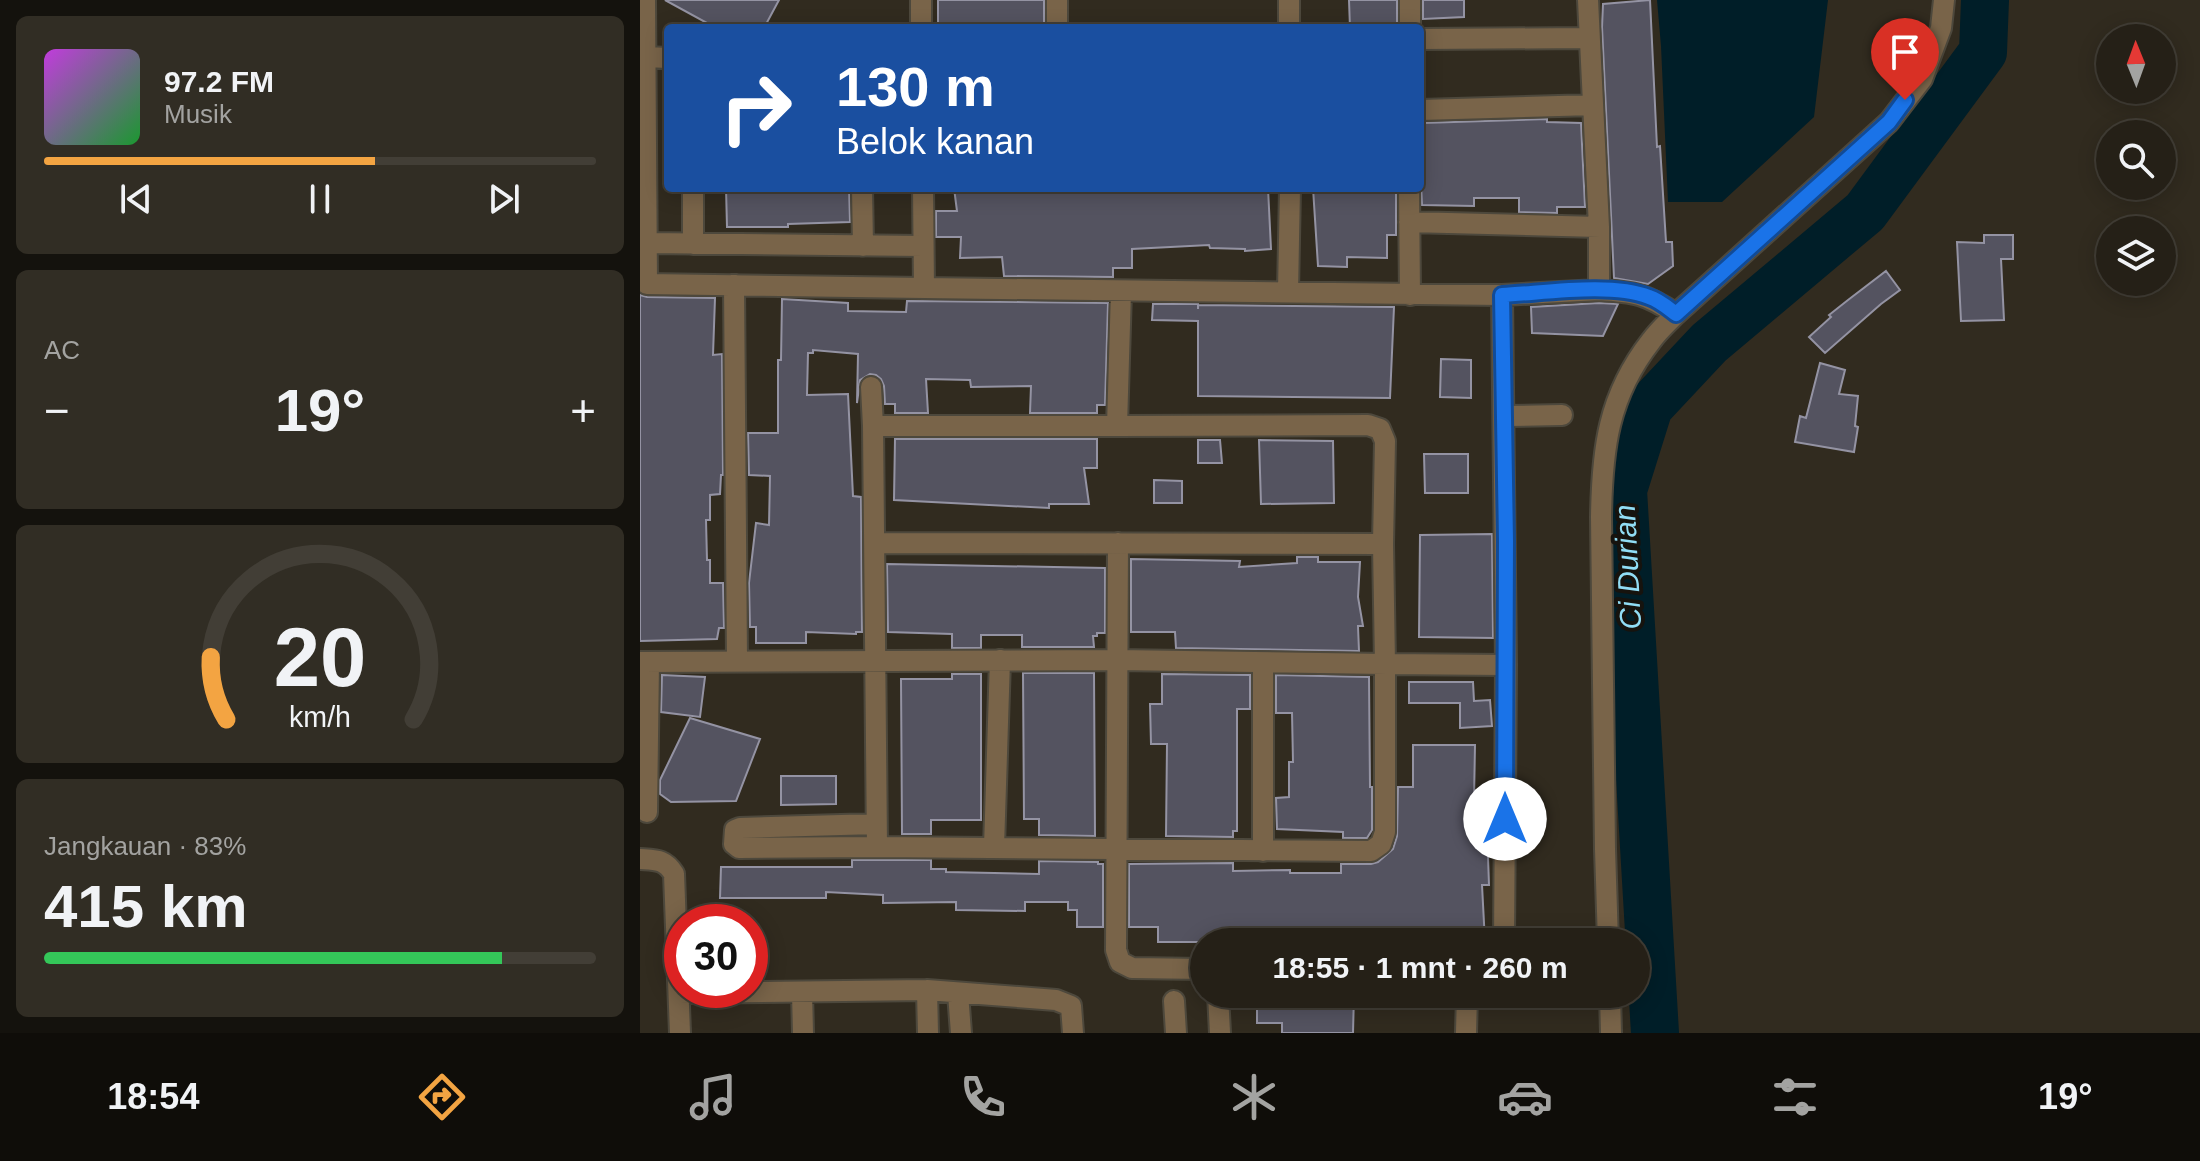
<!DOCTYPE html>
<html lang="id">
<meta charset="utf-8">
<style>
body{margin:0;font-family:Helvetica,sans-serif;background:#312d24;color:#f1f3f6;height:100vh;display:flex;flex-direction:column;font-size:30px;white-space:nowrap}
*{box-sizing:border-box;margin:0}
p{font-size:26px;color:#a3a3a1}
.icon{flex:none;width:44px;height:44px;fill:none;stroke:currentColor;stroke-width:2;stroke-linecap:round;stroke-linejoin:round}
.map{position:relative;flex:1;overflow:hidden}
.sheet{display:flex;flex-direction:column;gap:16px;padding:16px;background:#14120d;width:640px}
.sheet>*{flex:none}
.top-card{position:absolute;left:24px;top:24px;width:760px;height:168px;border-radius:8px;box-shadow:0 4px 20px #0003,0 0 0 2px #423e36;background:#1a4fa0;color:#fff;overflow:hidden}
.needle{width:52px;rotate:359deg}
.controls{position:absolute;left:1456px;top:24px;display:grid;gap:16px}
.controls a{display:grid;place-items:center;width:80px;height:80px;border-radius:50%;background:#252017;box-shadow:0 4px 20px #0003,0 0 0 2px #423e36;font-size:40px}
.speed{position:absolute;left:24px;top:904px;display:flex;gap:16px;font-size:40px;font-weight:700;text-align:center}
.speed>*{display:grid;place-content:center;width:104px;height:104px;border-radius:50%;background:#252017;box-shadow:0 4px 20px #0003,0 0 0 2px #423e36;line-height:1}
.speed .limit{border:12px solid #d22;background:#fff;color:#111}
.pin{position:absolute;display:grid;place-items:center;width:68px;height:68px;color:#fff;margin:-82px -34px;border-radius:50% 50% 50% 0;rotate:-45deg;box-shadow:0 0 8px #0007}
.pin .icon{rotate:45deg}
.me{position:absolute;width:88px;margin:-44px;rotate:0deg;stroke-linejoin:round;filter:drop-shadow(0 0 6px #0008)}
.turn{display:flex;align-items:center;gap:28px;height:168px;padding:0 40px;font-size:36px}
.turn .icon{width:104px;height:104px;stroke-width:2.5}
.turn b{display:block;font-size:56px;line-height:68px}
.big{font-size:60px;font-weight:700;line-height:1.1}
.sheet .card{flex:1;display:flex;flex-direction:column;justify-content:center;gap:12px;min-width:0;padding:0 28px;border-radius:12px;background:#312d24}
.sheet .dial{align-items:center;gap:0}
.dial svg{height:208px;overflow:visible;fill:none;stroke:#423e36;stroke-width:7;stroke-linecap:round;text-anchor:middle}
.dial text{fill:#f1f3f6;stroke:none}
.song{display:flex;align-items:center;gap:24px}
.cover{width:96px;height:96px;border-radius:12px;background:linear-gradient(135deg,hsl(290 70% 55%),hsl(130 70% 35%))}
.played{height:8px;border-radius:4px;background:linear-gradient(90deg,#f3a442 60%,#423e36 60%)}
.keys{display:flex;justify-content:space-around;direction:ltr}
.heat{display:flex;justify-content:space-between;align-items:center;font-size:44px;direction:ltr}
.charge{height:12px;border-radius:6px;background:linear-gradient(90deg,#34c759 83%,#423e36 0)}
.trip{position:absolute;left:550px;top:928px;width:460px;height:80px;border-radius:40px;background:#252017;box-shadow:0 4px 20px #0003,0 0 0 2px #423e36;font-weight:700;line-height:80px;text-align:center}
.tabs{display:flex;height:128px;justify-content:space-around;align-items:center;background:#0f0d09;color:#a3a3a1}
.tabs .icon{width:56px;height:56px}
.tabs .on{color:#f3a442}
.tabs b{font-size:36px;color:#f1f3f6}
main{display:flex;flex:1;min-height:0}
.map>svg:first-child{display:block}
.water{fill:#001e28}
.lines{fill:none;stroke-linecap:round;stroke-linejoin:round}
.river{stroke:#001e28;stroke-width:48}
.building{fill:#545360;stroke:#9493a3;stroke-width:2}
.street-casing{stroke:#4d483c;stroke-width:24}
.street{stroke:#796449;stroke-width:20}
.route-casing{stroke:#114b97;stroke-width:20}
.route{stroke:#1a73e8;stroke-width:14}
.labels{text-anchor:middle;stroke-width:8;stroke-linejoin:round;paint-order:stroke}
.water-label{font-size:30px;font-style:italic;fill:#91ddf5;stroke:#16130e}
</style>
<main>
<section class="sheet">
<div class="card">
<div class="song"><i class="cover"></i><div><b>97.2 FM</b><p>Musik</p></div></div>
<div class="played"></div>
<div class="keys"><svg class="icon" aria-label="previous" viewBox="0 0 24 24"><path d="M18 5L8 12l10 7zM5 5v14"/></svg><svg class="icon" aria-label="pause" viewBox="0 0 24 24"><path d="M8 5v14M16 5v14"/></svg><svg class="icon" aria-label="next" viewBox="0 0 24 24"><path d="M6 5l10 7-10 7zM19 5v14"/></svg></div>
</div>
<div class="card"><p>AC</p>
<div class="heat"><a>−</a><b class="big">19°</b><a>+</a></div>
</div>
<div class="card dial"><svg viewBox="0 0 100 80">
<path d="M14 69A42 42 0 1 1 86 69"/>
<path d="M14 69A42 42 0 0 1 8 45" stroke="#f3a442"/>
<text x="50" y="56" font-size="32" font-weight="700">20</text>
<text x="50" y="72" font-size="11">km/h</text>
</svg></div>
<div class="card"><p>Jangkauan · 83%</p><b class="big">415 km</b><div class="charge"></div></div>
</section>
<div class="map">
<svg width="1560" height="1033" viewBox="0 0 1560 1033">
<rect width="100%" height="100%" fill="#312b1f"/>
<path class="water" d="M 1017,0 L 1188,0 L 1174,117 L 1082,202 L 1028,202 L 1021,46 Z"/>
<g class="lines">
<path class="river" d="M 1015,1033 L 983,490 L 1009,407 L 1069,343 L 1225,212 L 1343,52 L 1345,0"/>
</g>
<path class="building" d="M 25,0 L 139,0 L 124,28 L 76,28 Z
M 298,0 L 404,0 L 404,28 L 298,28 Z
M 709,0 L 757,0 L 757,28 L 710,28 Z
M 783,0 L 824,0 L 824,17 L 783,19 Z
M 1010,0 L 1017,147 L 1020,146 L 1026,242 L 1032,242 L 1033,266 L 1008,284 L 974,278 L 962,27 L 963,4 Z
M 907,119 L 907,122 L 941,123 L 945,207 L 917,207 L 917,213 L 879,212 L 879,198 L 834,198 L 834,206 L 782,205 L 780,162 L 782,162 L 782,123 Z
M 86,188 L 209,188 L 210,222 L 148,224 L 148,227 L 87,227 Z
M 314,188 L 628,188 L 631,249 L 605,251 L 605,249 L 570,248 L 569,245 L 492,249 L 492,268 L 473,268 L 473,277 L 364,276 L 362,257 L 320,258 L 321,237 L 296,237 L 296,211 L 317,211 Z
M 673,188 L 756,188 L 756,235 L 747,235 L 747,258 L 707,257 L 707,267 L 678,266 Z
M 1344,235 L 1373,235 L 1373,259 L 1361,259 L 1364,320 L 1321,321 L 1317,242 L 1344,243 Z
M 1246,271 L 1260,290 L 1241,304 L 1185,353 L 1169,337 L 1191,317 L 1189,315 L 1208,300 Z
M 0,295 L 7,297 L 75,298 L 73,355 L 82,354 L 83,475 L 81,475 L 80,494 L 70,495 L 70,520 L 66,520 L 67,560 L 70,560 L 70,583 L 83,583 L 84,628 L 79,628 L 77,639 L 0,641 Z
M 142,299 L 208,303 L 208,311 L 266,312 L 267,301 L 468,303 L 465,405 L 457,405 L 457,413 L 390,413 L 391,386 L 331,387 L 330,380 L 286,379 L 288,413 L 255,413 L 255,404 L 245,404 L 244,386 L 241,379 L 236,375 L 230,374 L 220,380 L 217,403 L 218,354 L 173,350 L 173,353 L 168,353 L 167,395 L 208,394 L 213,496 L 221,497 L 222,632 L 216,632 L 216,634 L 166,632 L 166,643 L 116,643 L 116,627 L 110,627 L 109,583 L 116,523 L 129,525 L 130,476 L 109,475 L 108,433 L 138,433 L 138,360 L 141,360 Z
M 959,303 L 978,304 L 963,336 L 892,333 L 891,307 Z
M 513,304 L 558,304 L 558,309 L 558,305 L 754,307 L 750,398 L 558,396 L 558,321 L 512,320 Z
M 801,359 L 831,360 L 831,398 L 800,397 Z
M 1180,363 L 1205,370 L 1199,394 L 1218,396 L 1215,426 L 1218,427 L 1214,452 L 1155,442 L 1160,416 L 1166,418 Z
M 255,439 L 457,439 L 457,468 L 444,468 L 449,504 L 409,504 L 409,508 L 254,500 Z
M 558,440 L 580,440 L 582,463 L 558,463 Z
M 619,440 L 693,441 L 694,503 L 621,504 Z
M 784,454 L 828,454 L 828,493 L 785,493 Z
M 514,480 L 542,481 L 542,503 L 514,503 Z
M 852,534 L 853,638 L 779,637 L 780,535 Z
M 657,557 L 678,557 L 678,562 L 720,562 L 718,597 L 723,626 L 718,626 L 719,651 L 536,648 L 535,632 L 491,632 L 491,559 L 600,561 L 599,567 L 657,563 Z
M 247,564 L 465,568 L 465,633 L 457,633 L 457,636 L 453,636 L 454,647 L 382,647 L 382,635 L 341,635 L 341,648 L 312,648 L 312,634 L 248,632 Z
M 383,673 L 454,673 L 455,836 L 399,835 L 399,819 L 384,819 Z
M 312,674 L 341,674 L 341,820 L 291,820 L 291,834 L 262,834 L 261,679 L 312,679 Z
M 522,674 L 610,675 L 610,709 L 597,709 L 597,831 L 593,831 L 593,837 L 526,836 L 527,744 L 511,744 L 510,704 L 522,704 Z
M 22,675 L 65,677 L 60,717 L 21,712 Z
M 636,675 L 729,677 L 730,787 L 732,787 L 732,830 L 727,838 L 703,838 L 703,832 L 637,829 L 636,798 L 649,797 L 649,762 L 653,762 L 652,713 L 636,713 Z
M 769,682 L 833,682 L 834,701 L 850,700 L 852,726 L 820,728 L 820,703 L 769,703 Z
M 50,718 L 120,739 L 96,801 L 31,802 L 20,794 L 20,780 Z
M 773,745 L 835,745 L 834,800 L 846,800 L 849,885 L 842,885 L 845,942 L 772,942 L 772,934 L 690,934 L 690,942 L 518,942 L 518,927 L 489,927 L 489,864 L 593,863 L 593,871 L 650,870 L 650,873 L 701,873 L 701,864 L 731,864 L 738,862 L 753,849 L 757,836 L 758,787 L 773,787 Z
M 141,776 L 196,776 L 196,804 L 141,805 Z
M 212,860 L 291,860 L 291,869 L 306,869 L 306,872 L 399,874 L 399,861 L 458,862 L 458,864 L 463,864 L 463,927 L 437,927 L 437,910 L 428,910 L 428,902 L 385,902 L 385,911 L 316,910 L 316,902 L 243,903 L 243,895 L 186,892 L 186,898 L 80,898 L 81,867 L 212,867 Z
M 617,994 L 714,994 L 713,1033 L 642,1033 L 642,1023 L 617,1023 Z"/>
<g class="lines">
<g class="street-casing">
<path id="street" d="M 5,0 L 7,284 L 284,288
M 281,28 L 281,0
M 417,28 L 417,0
M 649,28 L 649,0
M 770,28 L 770,0
M 780,39 L 949,38
M 6,57 L 28,58
M 780,110 L 953,105
M 222,188 L 223,246
M 283,188 L 284,288 L 862,295 L 959,290 L 959,227 L 948,0
M 769,188 L 770,295
M 769,222 L 959,227
M 6,243 L 283,246
M 53,244 L 53,188
M 94,285 L 97,661
M 959,290 C 995,292 1006,294 1036,314
M 648,292 L 650,188
M 231,387 L 233,426
M 865,416 L 922,415
M 477,426 L 233,426 L 237,847 L 731,851 L 741,844 L 745,832 L 745,664 L 866,665 L 862,295
M 235,543 L 743,544
M 478,543 L 476,950 L 480,962 L 492,968 L 564,969
M 0,662 L 477,660 L 745,664 L 743,544 L 745,441 L 740,429 L 728,425 L 477,426 L 481,291
M 7,812 L 9,662
M 236,824 L 100,828 L 95,830 L 94,844 L 99,848 L 237,847
M 354,847 L 360,660
M 623,851 L 623,664
M 0,859 C 16,860 25,859 34,874 L 40,1033
M 864,942 L 866,665
M 968,942 L 965,849 L 961,517 C 962,449 968,396 1011,341 C 1018,331 1028,322 1036,314 L 1249,122 L 1282,79 L 1301,28 L 1304,0
M 287,990 L 288,1033
M 162,992 L 163,1033
M 39,993 L 287,990 L 416,1000 L 431,1006 L 433,1033
M 318,993 L 321,1033
M 578,994 L 580,1033
M 970,994 L 971,1033
M 534,1001 L 536,1033
M 826,1033 L 827,994"/>
</g>
<use href="#street" class="street"/>
</g>
<g class="lines">
<g class="route-casing">
<path id="route" d="M 865,819 L 866,541 L 862,295 C 904,293 971,282 1009,297 C 1019,300 1028,308 1036,314 L 1249,122 L 1265,100"/>
</g>
<use href="#route" class="route"/>
</g>
<g class="labels">
<g class="water-label">
<text transform="translate(988 567) rotate(-93)" y="10">Ci Durian</text>
</g>
</g>
</svg>
<div class="controls">
<a><svg class="needle" viewBox="-14 -14 28 28"><path d="M0-13l5 13h-10z" fill="#e53935"/><path d="M0 13l5-13h-10z" fill="#a3a3a1"/></svg></a>
<a><svg class="icon" aria-label="search" viewBox="0 0 24 24"><circle cx="10" cy="10" r="6"/><path d="M15 15l6 6"/></svg></a>
<a><svg class="icon" aria-label="layers" viewBox="0 0 24 24"><path d="M12 4l9 5-9 5-9-5zM3 14l9 5 9-5"/></svg></a>
</div>
<div class="speed"><div class="limit">30</div></div>
<div class="pin" style="left:1265px;top:100px;background:#d93025"><svg class="icon" aria-label="arrive" viewBox="0 0 24 24"><path d="M6 21V4h12l-3 4 3 4H6"/></svg></div>
<svg class="me" style="left:865px;top:819px" viewBox="-20 -20 40 40"><circle r="19" fill="#fff"/><path d="M0-13L10 11 0 6-10 11z" fill="#1a73e8"/></svg>
<div class="trip">18:55 · 1 mnt · 260 m</div>
<div class="top-card">
<div class="turn"><svg class="icon" aria-label="right" viewBox="0 0 24 24"><path d="M7 20v-9h11M14 6l5 5-5 5"/></svg><div><b>130 m</b>Belok kanan</div></div>
</div>
</div>
</main>
<nav class="tabs">
<b>18:54</b>
<svg class="icon on" aria-label="directions" viewBox="0 0 24 24"><path d="M12 3l9 9-9 9-9-9zM9 14v-3h6M13 9l2 2-2 2"/></svg>
<svg class="icon" aria-label="music" viewBox="0 0 24 24"><path d="M9 18V5l10-2v13"/><circle cx="6" cy="18" r="3"/><circle cx="16" cy="16" r="3"/></svg>
<svg class="icon" aria-label="phone" viewBox="0 0 24 24"><path d="M5 4h4l2 5-3 2q2 4 5 5l2-3 5 2v4C11 20 4 13 5 4z"/></svg>
<svg class="icon" aria-label="climate" viewBox="0 0 24 24"><path d="M12 3v18M4 7l16 10M4 17L20 7"/></svg>
<svg class="icon" aria-label="car" viewBox="0 0 24 24"><path d="M5 17H2v-5l4-1 3-4h7l3 4 3 1v5h-3M9 17h6M6 11h13"/><circle cx="7" cy="17" r="2"/><circle cx="17" cy="17" r="2"/></svg>
<svg class="icon" aria-label="filters" viewBox="0 0 24 24"><path d="M4 7h16M4 17h16"/><circle cx="9" cy="7" r="2"/><circle cx="15" cy="17" r="2"/></svg>
<b>19°</b>
</nav>
